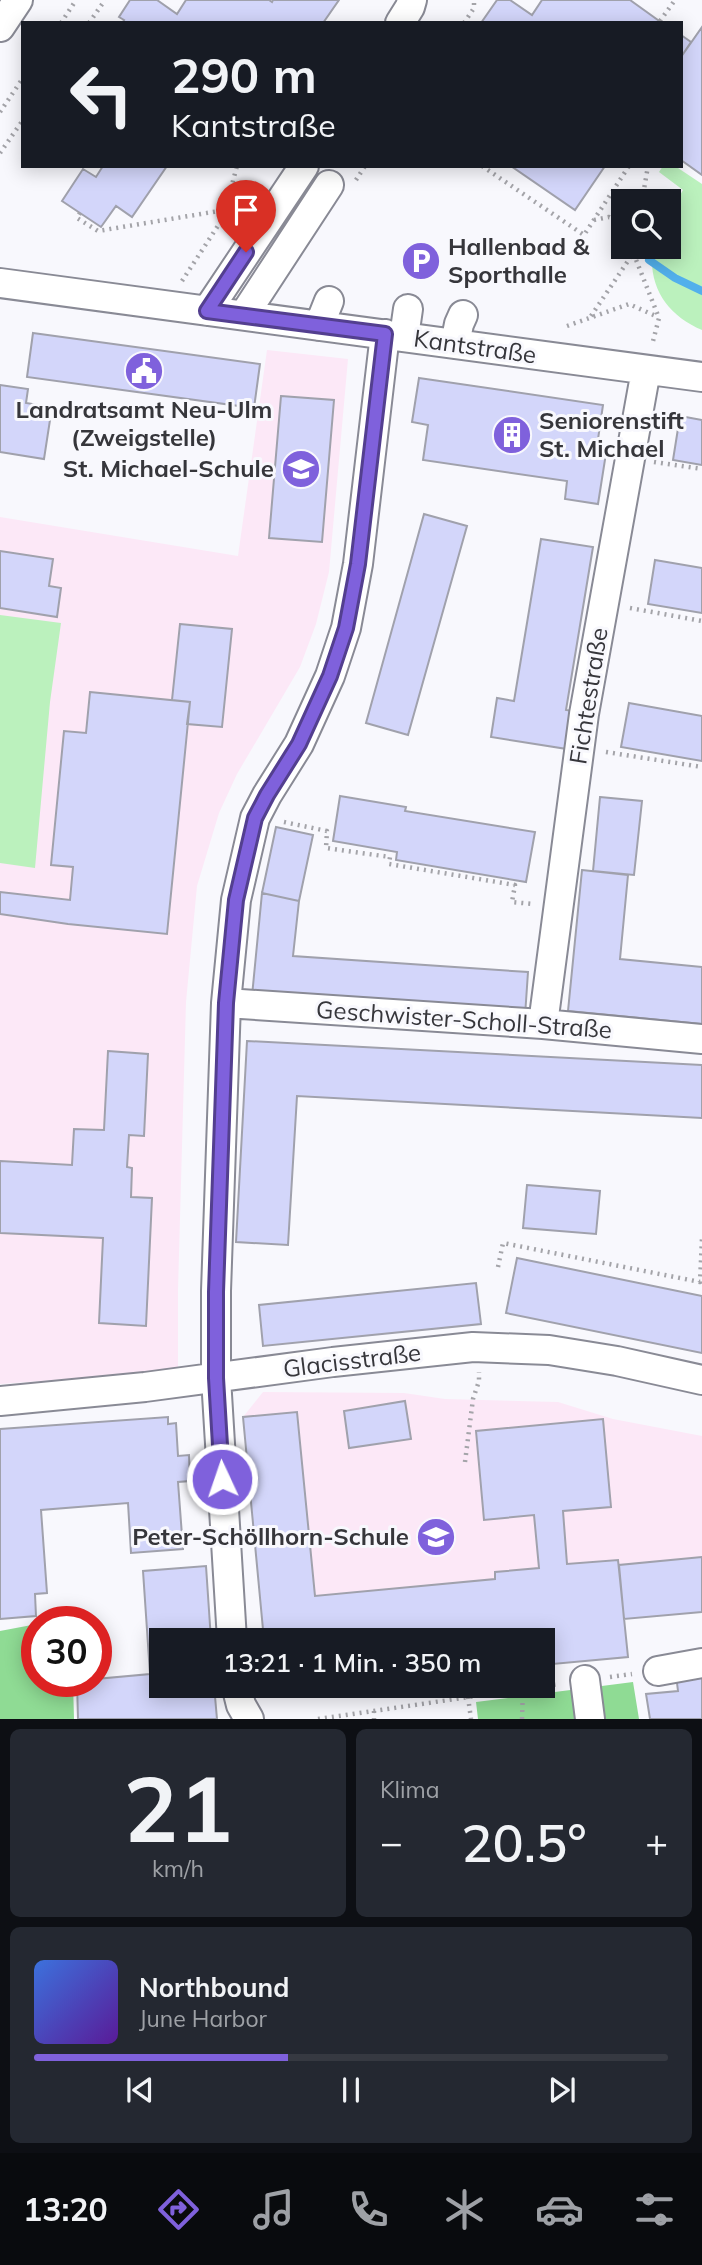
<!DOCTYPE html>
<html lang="de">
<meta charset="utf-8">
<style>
body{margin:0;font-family:Mulish,sans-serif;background:#242831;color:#f1f3f6;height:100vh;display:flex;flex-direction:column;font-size:26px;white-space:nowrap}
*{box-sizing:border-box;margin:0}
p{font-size:23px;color:#9ea1a6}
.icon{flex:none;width:38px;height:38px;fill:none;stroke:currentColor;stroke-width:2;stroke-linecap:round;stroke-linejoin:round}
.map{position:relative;height:1719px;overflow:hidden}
.panel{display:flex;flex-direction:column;gap:10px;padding:10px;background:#0d0f14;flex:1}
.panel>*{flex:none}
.banner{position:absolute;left:21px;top:21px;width:662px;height:147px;border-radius:0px;box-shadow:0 4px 18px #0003;background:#171b24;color:#f1f3f6;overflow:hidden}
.controls{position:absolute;left:611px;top:189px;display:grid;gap:14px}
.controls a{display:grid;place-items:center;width:70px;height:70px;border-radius:0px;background:#171b24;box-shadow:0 4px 18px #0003;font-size:35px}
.speed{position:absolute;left:21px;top:1606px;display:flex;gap:14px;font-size:35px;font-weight:700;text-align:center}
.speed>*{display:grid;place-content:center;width:91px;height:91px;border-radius:50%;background:#171b24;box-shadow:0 4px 18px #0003;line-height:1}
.speed .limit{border:10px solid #d22;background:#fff;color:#111}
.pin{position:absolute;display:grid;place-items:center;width:60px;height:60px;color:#fff;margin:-72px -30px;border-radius:50% 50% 50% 0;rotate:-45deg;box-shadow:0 0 7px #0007}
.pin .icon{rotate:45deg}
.me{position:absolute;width:77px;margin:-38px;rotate:357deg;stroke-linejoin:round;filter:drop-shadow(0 0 5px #0008)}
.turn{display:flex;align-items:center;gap:24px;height:147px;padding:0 35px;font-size:32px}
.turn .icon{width:91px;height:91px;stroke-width:2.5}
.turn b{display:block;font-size:49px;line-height:60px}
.big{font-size:52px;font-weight:600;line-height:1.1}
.panel .card{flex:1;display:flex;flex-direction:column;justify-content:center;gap:10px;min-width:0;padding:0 24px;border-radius:10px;background:#242831}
.panel .dial{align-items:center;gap:0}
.dial b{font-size:91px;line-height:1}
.song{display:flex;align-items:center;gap:21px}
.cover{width:84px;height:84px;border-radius:10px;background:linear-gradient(135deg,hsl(220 70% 55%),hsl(270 70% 35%))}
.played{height:7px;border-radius:4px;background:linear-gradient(90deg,#7f61dc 40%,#363941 40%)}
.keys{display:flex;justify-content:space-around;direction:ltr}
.heat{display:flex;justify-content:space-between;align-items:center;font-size:38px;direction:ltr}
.panel .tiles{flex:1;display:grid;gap:10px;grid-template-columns:1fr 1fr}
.card:last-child{grid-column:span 2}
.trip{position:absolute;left:149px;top:1628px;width:406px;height:70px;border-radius:0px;background:#171b24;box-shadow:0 4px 18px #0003;font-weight:600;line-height:70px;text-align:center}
.dock{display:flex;height:112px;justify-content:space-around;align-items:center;background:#090b0e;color:#9ea1a6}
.dock .icon{width:49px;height:49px}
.dock .on{color:#7f61dc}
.dock b{font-size:32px;color:#f1f3f6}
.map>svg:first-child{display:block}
.education{fill:#fce8f7}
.green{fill:#bbf1bd}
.forest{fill:#8fdb94}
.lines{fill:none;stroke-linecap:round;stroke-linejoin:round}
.stream{stroke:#52b0ec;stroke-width:8}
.building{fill:#d3d6fa;stroke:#a0a1ac;stroke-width:2}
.minor-casing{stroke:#898a95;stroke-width:32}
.path{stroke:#a4a4a9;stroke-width:4.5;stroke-dasharray:2 5;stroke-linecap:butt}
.minor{stroke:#fff;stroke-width:28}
.route-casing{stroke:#533f8f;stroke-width:18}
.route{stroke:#7f61dc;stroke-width:12}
.labels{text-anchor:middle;stroke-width:6;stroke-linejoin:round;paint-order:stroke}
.poi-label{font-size:24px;font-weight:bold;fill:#36363b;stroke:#f8f8fd;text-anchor:start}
.street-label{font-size:24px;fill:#36363b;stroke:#f8f8fd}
</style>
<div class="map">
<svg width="702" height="1719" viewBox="0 0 702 1719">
<rect width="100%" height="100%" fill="#f8f8fd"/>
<path class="education" d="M 267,350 L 348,359 L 329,572 L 316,624 L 300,667 L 237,774 L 219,813 L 197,886 L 186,1002 L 178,1290 L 178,1371 L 0,1384 L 0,517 L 238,556 Z
M 263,1392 L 404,1393 L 445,1399 L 558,1402 L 613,1419 L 702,1436 L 702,1612 L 624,1619 L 628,1657 L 543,1665 L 542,1640 L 264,1640 L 243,1417 Z"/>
<path class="green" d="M 663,166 L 675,166 L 702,184 L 702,330 C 667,315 647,286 653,247 L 668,247 L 669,214 L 683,190 L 659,172 Z
M 0,615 L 61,623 L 50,702 L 35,868 L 0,863 Z"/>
<path class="forest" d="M 37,1624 L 37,1682 L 73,1682 L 74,1719 L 0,1719 L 0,1631 Z
M 633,1682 L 639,1719 L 478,1719 L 476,1702 Z"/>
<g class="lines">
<path class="stream" d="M 649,260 L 675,278 L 702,291"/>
</g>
<path class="building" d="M 130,0 L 157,0 L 177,14 L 186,0 L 269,0 L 272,2 L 273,0 L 339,0 L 323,23 L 122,23 L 124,20 L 119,17 Z
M 497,0 L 510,0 L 532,15 L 542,0 L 630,0 L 662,23 L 481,23 Z
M 702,27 L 702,175 L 681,160 L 681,57 Z
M 681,35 L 691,42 L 681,57 Z
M 103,166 L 167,166 L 132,217 L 116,206 L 101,227 L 62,201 L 83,169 L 96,177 Z
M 511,166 L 605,166 L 575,210 Z
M 33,333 L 260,364 L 254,408 L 27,377 Z
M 419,378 L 603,405 L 597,446 L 607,447 L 598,504 L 565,499 L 567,481 L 423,460 L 428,425 L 412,422 Z
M 0,385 L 28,389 L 26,403 L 52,407 L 44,459 L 0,452 Z
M 281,396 L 334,400 L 322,542 L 269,538 Z
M 680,416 L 702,420 L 702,465 L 673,460 Z
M 424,514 L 467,526 L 408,735 L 366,723 Z
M 541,539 L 593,547 L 566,710 L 573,711 L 567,749 L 491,737 L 497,698 L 514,701 Z
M 0,551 L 53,559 L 49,586 L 61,588 L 57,617 L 0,608 Z
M 655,560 L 702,568 L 702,613 L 648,604 Z
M 180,624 L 232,629 L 222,727 L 187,724 L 190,702 L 172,700 Z
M 90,692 L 190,702 L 167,934 L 68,924 L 0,914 L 0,892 L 70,900 L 73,867 L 51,865 L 64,731 L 86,733 Z
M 629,703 L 702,716 L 702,761 L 621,747 Z
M 340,796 L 406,807 L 405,811 L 535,832 L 526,882 L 396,860 L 397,852 L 333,841 Z
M 600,797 L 642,801 L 634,875 L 593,871 Z
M 276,827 L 313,835 L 299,901 L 262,893 Z
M 582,870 L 628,875 L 620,959 L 702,967 L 702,1024 L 568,1011 Z
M 262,893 L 299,901 L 293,956 L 528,972 L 525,1016 L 252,996 Z
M 247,1041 L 702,1065 L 702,1118 L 297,1096 L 288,1245 L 236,1242 Z
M 108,1051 L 148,1054 L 144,1136 L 129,1135 L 127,1167 L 132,1168 L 131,1197 L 152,1198 L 146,1326 L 99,1323 L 103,1238 L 0,1233 L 0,1161 L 72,1165 L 74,1129 L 104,1130 Z
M 527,1185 L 600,1191 L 596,1234 L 523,1228 Z
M 517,1258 L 702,1296 L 702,1353 L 506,1313 Z
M 476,1283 L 481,1324 L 263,1346 L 259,1305 Z
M 405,1401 L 411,1439 L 349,1448 L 344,1411 Z
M 297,1412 L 315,1596 L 495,1579 L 495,1572 L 539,1568 L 534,1515 L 484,1520 L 476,1431 L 603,1419 L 611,1507 L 563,1511 L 567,1564 L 618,1560 L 628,1657 L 542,1665 L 542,1640 L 501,1640 L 501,1632 L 415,1640 L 264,1640 L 243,1417 Z
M 168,1417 L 168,1424 L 176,1423 L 178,1456 L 189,1455 L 190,1481 L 178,1482 L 183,1549 L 131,1553 L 128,1503 L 41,1510 L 47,1593 L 35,1594 L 36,1616 L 0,1619 L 0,1429 Z
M 702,1557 L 702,1612 L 624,1619 L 619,1565 Z
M 206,1566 L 211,1640 L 161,1640 L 161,1685 L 214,1685 L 217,1719 L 78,1719 L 77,1682 L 96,1682 L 96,1679 L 150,1674 L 143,1571 Z
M 702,1672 L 702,1719 L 650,1719 L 646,1694 L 678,1691 L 676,1675 Z"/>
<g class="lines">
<g class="minor-casing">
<path id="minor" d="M 400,23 L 410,7 L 412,0
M 0,27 L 18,0
M 0,283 L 702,377
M 207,311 L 304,166
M 244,315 L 329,185
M 319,326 L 329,301
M 404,337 L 408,309
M 455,344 L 459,324 L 463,315
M 226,1003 L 543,1024 L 702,1039
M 543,1024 L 584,714 L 646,370
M 0,1401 L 145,1387 L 333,1362 L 473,1347 L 549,1350 L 617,1361 L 702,1380
M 232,1640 L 216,1378 L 216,1291 L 226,1003 L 236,900 L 255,818 L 267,795 L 299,744 L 330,676 L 346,628 L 358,564 L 385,334
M 658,1671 L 702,1663
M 585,1680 L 590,1719
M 236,1685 L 241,1705 L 249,1719"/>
</g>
<path class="path" d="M 660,21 L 675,0
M 61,23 L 76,0
M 89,23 L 105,0
M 464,23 L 474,8 L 474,0
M 0,112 L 23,78
M 0,153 L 23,120
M 482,166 L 584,235 L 629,166
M 356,180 L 365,166
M 642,201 L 648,166
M 80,213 L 77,218 L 98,231 L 225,210 L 233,217 L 233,222
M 594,220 L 609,217 L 620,223 L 623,229
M 631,247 L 659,318 L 652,345
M 182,281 L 223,218 L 237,166
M 591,316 L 634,252 L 635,247
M 567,326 L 629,304 L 658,317
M 654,462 L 702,469
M 630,608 L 702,621
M 606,752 L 702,767
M 284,822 L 327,831 L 326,848 L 390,857 L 389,864 L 515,885 L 512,902 L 533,904
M 498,1267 L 503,1243 L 700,1282 L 702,1238
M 465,1462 L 473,1399 L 479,1381 L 479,1372
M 610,1677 L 632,1674
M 468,1697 L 471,1719
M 374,1711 L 374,1719
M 318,1719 L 559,1684
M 522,1719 L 523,1689"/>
<use href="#minor" class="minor"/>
</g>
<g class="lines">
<g class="route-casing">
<path id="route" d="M 222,1479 L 216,1378 L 216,1292 L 226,1003 L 236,900 L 255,818 L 267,795 L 299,744 L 330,676 L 346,628 L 358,564 L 385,334 L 207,311 L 246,252"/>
</g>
<use href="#route" class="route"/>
</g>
<defs>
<g id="parking-disc" transform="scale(2.0125)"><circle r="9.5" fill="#7f61dc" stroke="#f8f8fd"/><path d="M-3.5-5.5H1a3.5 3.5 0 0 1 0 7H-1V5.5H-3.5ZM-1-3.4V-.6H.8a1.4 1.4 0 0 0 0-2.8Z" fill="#fff"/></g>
<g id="civic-disc" transform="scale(2.0125)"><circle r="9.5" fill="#7f61dc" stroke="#f8f8fd"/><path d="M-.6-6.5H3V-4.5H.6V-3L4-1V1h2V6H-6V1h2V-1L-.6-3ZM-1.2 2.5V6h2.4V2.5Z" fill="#fff"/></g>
<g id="building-disc" transform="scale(2.0125)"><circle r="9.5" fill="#7f61dc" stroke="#f8f8fd"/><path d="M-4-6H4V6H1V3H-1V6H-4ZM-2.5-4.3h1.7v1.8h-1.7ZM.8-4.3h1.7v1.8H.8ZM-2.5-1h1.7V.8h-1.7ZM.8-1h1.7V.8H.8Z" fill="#fff"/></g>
<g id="school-disc" transform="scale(2.0125)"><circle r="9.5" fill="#7f61dc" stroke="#f8f8fd"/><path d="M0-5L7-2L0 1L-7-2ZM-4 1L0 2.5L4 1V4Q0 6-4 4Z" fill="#fff"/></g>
</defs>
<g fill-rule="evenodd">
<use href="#parking-disc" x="421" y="261"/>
<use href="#civic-disc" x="144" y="371"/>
<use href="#building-disc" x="512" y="435"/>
<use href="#school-disc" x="301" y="469"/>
<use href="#school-disc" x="436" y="1537"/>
</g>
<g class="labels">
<g class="poi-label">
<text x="448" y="255">Hallenbad &amp;<tspan x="448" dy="28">Sporthalle</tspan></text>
<text x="144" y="418" text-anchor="middle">Landratsamt Neu-Ulm<tspan x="144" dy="28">(Zweigstelle)</tspan></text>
<text x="539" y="429">Seniorenstift<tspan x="539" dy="28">St. Michael</tspan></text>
<text x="274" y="477" text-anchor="end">St. Michael-Schule</text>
<text x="409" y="1545" text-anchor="end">Peter-Schöllhorn-Schule</text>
</g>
<g class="street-label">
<text transform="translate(475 347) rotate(8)" y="8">Kantstraße</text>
<text transform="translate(589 696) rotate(-81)" y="8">Fichtestraße</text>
<text transform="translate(464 1020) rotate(4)" y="8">Geschwister-Scholl-Straße</text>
<text transform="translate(352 1361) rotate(-7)" y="8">Glacisstraße</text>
</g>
</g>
</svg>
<div class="controls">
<a><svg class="icon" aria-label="search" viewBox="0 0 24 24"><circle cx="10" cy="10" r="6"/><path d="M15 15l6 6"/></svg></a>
</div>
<div class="speed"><div class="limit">30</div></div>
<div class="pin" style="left:246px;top:252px;background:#d93025"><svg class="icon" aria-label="arrive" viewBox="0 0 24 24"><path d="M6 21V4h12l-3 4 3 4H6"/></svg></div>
<svg class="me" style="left:222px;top:1479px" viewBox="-20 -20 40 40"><circle r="17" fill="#7f61dc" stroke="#fff" stroke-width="3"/><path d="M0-11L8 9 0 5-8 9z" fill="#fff"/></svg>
<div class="trip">13:21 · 1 Min. · 350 m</div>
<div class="banner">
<div class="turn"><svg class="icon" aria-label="left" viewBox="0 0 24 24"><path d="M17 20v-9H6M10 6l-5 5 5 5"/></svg><div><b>290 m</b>Kantstraße</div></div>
</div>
</div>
<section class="panel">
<div class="tiles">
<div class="card dial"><b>21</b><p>km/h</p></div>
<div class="card"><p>Klima</p>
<div class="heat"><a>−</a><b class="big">20.5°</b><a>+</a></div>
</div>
<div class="card">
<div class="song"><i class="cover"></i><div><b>Northbound</b><p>June Harbor</p></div></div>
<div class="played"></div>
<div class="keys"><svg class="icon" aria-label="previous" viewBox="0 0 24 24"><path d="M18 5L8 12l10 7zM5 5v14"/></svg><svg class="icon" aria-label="pause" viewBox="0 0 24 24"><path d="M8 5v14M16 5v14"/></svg><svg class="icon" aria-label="next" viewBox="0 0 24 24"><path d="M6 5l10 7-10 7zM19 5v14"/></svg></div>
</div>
</div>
</section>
<nav class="dock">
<b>13:20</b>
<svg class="icon on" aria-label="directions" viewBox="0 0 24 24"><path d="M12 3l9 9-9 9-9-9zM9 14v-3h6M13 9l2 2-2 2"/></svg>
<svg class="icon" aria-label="music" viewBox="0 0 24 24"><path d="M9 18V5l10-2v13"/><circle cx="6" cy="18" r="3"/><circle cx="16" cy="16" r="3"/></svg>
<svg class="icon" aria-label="phone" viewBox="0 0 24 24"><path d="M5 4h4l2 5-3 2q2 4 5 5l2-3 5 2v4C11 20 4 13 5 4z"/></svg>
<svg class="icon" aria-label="climate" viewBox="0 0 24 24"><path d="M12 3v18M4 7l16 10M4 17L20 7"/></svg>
<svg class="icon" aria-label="car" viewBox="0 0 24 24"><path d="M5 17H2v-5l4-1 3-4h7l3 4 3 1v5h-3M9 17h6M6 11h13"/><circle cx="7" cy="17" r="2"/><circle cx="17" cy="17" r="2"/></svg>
<svg class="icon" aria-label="filters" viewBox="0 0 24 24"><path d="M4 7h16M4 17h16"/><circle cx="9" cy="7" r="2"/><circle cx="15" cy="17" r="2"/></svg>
</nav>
